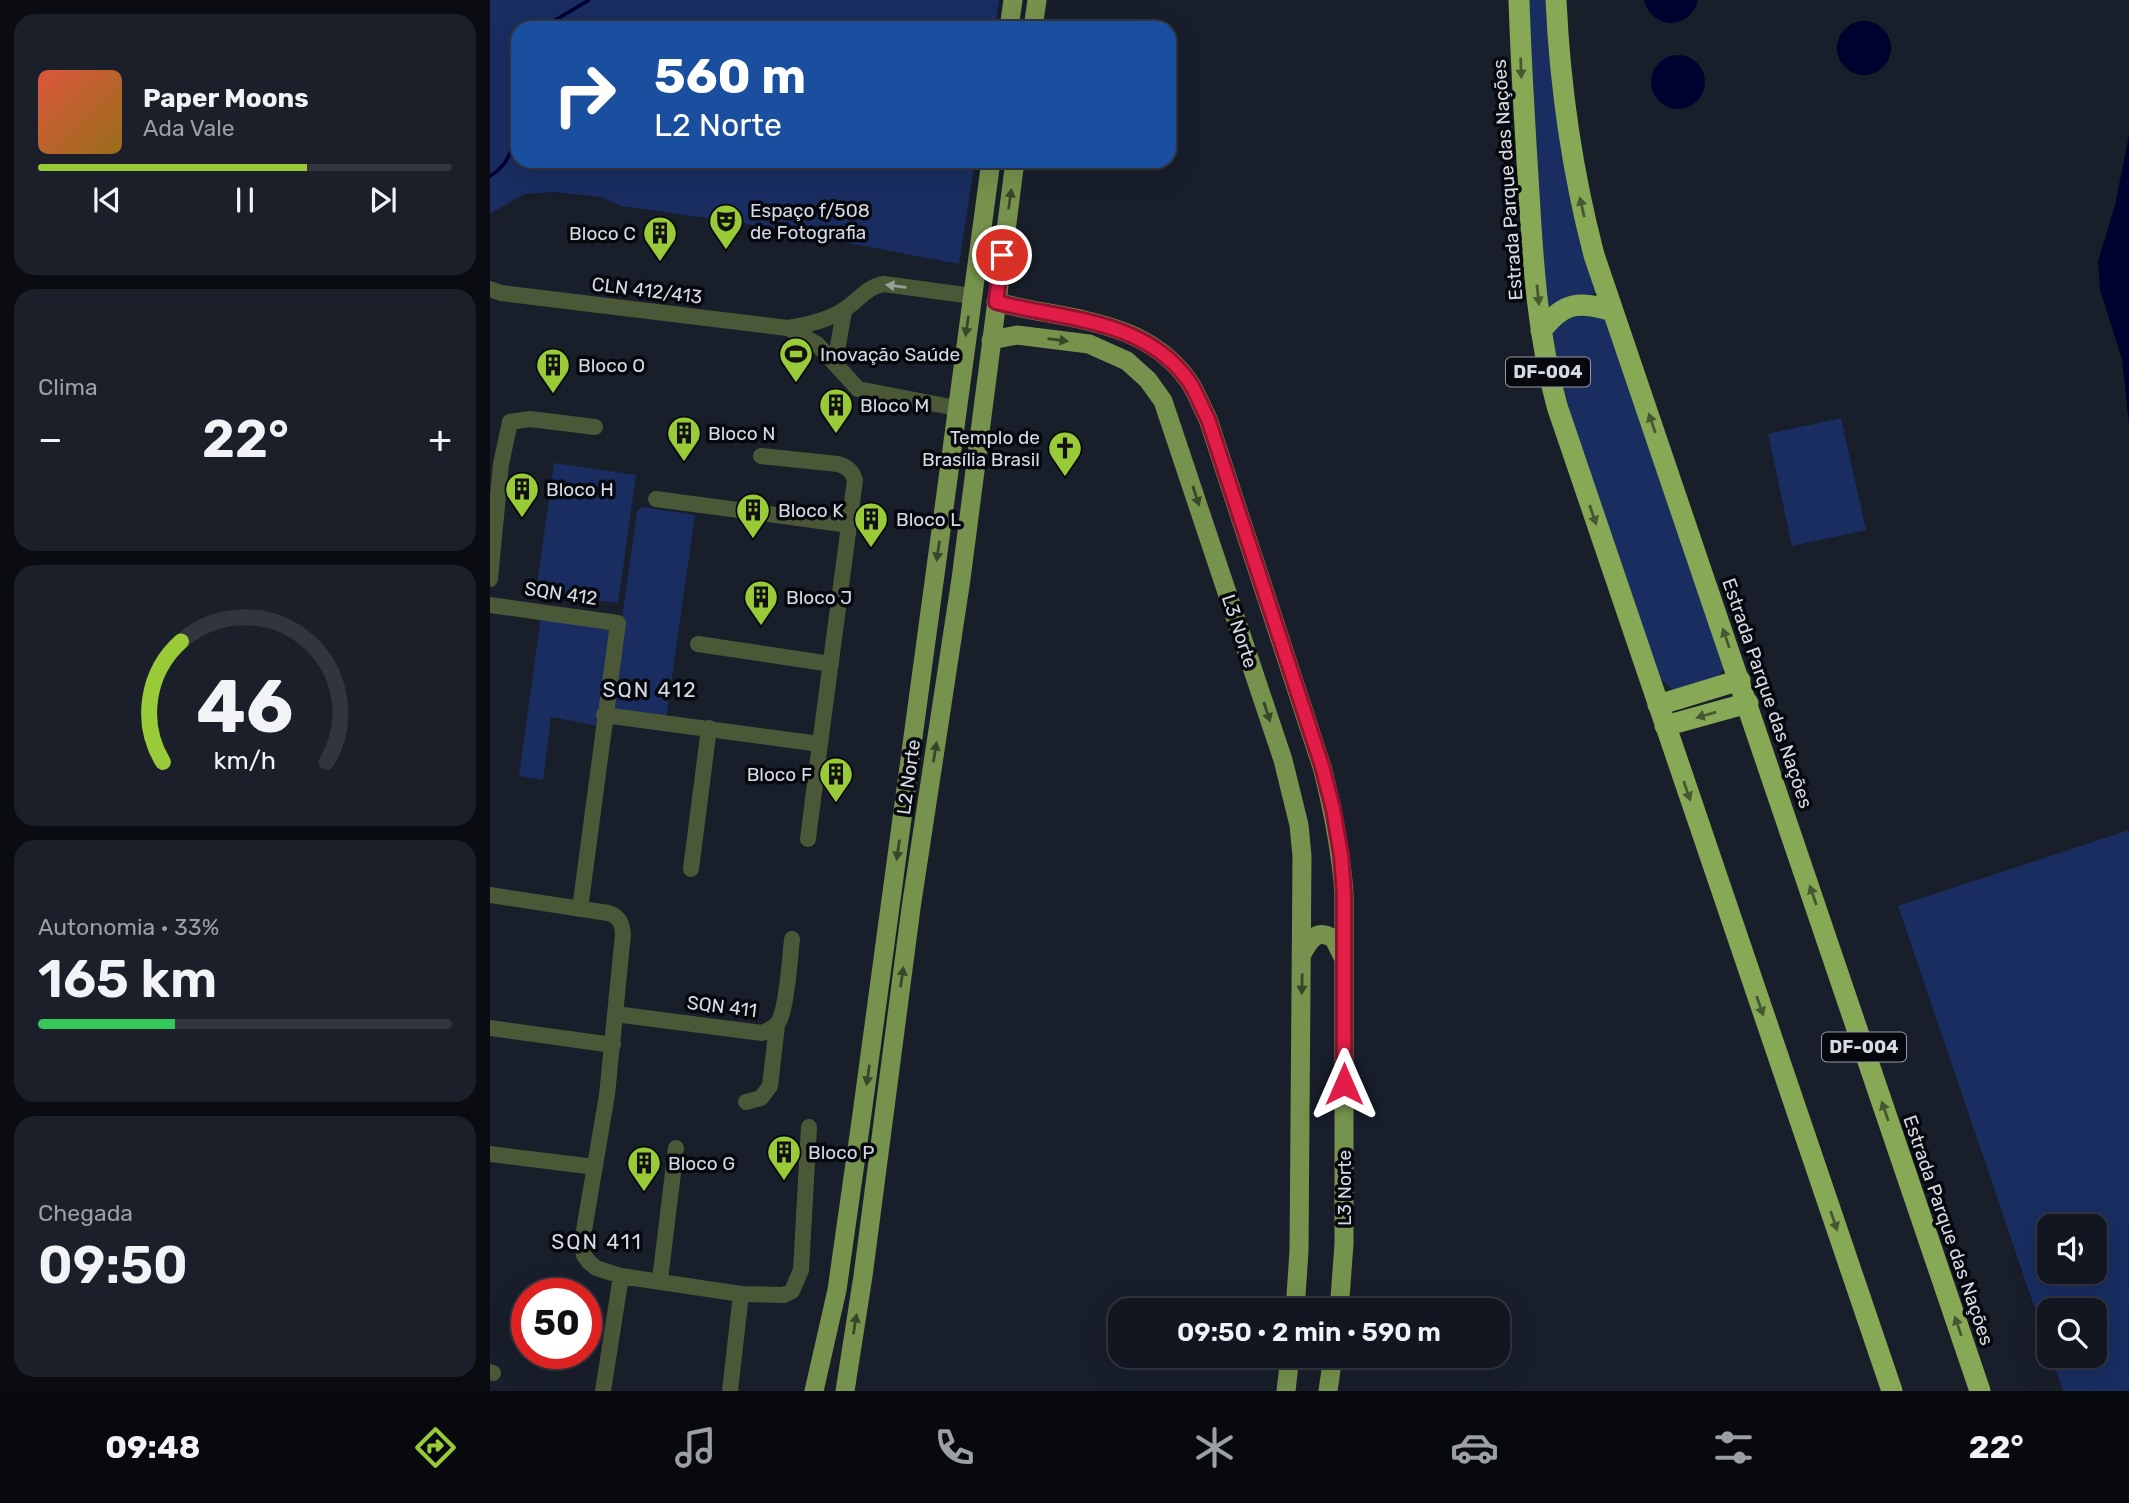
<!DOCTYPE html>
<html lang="pt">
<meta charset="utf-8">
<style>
body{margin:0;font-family:Rubik,sans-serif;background:#1b1f29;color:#f1f3f6;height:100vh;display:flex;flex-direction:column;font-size:26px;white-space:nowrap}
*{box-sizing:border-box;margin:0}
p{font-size:23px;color:#9c9fa5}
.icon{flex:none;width:38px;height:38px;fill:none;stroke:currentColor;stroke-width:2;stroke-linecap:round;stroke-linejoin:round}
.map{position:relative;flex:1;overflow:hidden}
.panel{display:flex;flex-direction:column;gap:14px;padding:14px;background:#0a0c12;width:490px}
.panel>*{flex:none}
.hud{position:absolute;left:21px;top:21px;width:665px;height:147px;border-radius:21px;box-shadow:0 7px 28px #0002,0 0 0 2px #31353e;background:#1a4fa0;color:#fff;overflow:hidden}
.controls{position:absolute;left:1547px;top:1214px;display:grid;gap:14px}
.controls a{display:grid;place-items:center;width:70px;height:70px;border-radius:14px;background:#121620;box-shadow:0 7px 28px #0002,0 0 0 2px #31353e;font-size:35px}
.speed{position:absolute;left:21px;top:1278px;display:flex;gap:14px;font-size:35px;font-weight:700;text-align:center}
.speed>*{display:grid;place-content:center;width:91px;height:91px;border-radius:50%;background:#121620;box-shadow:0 7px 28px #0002,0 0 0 2px #31353e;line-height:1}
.speed .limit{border:10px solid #d22;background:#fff;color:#111}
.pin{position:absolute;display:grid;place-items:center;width:60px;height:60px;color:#fff;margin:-30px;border:4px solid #fff;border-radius:50%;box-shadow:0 2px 7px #0007}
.me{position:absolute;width:77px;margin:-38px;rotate:0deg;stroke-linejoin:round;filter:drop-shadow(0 0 5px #0008)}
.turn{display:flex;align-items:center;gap:24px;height:147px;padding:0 28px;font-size:32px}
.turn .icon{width:91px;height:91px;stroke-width:2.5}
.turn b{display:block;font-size:49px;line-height:60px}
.big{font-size:52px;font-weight:600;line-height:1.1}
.panel .widget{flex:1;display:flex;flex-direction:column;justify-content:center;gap:10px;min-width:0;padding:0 24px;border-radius:21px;background:#1b1f29}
.panel .dial{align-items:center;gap:0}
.dial svg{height:182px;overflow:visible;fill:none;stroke:#31353e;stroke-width:7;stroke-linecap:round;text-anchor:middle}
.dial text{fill:#f1f3f6;stroke:none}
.song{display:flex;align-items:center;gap:21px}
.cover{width:84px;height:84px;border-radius:10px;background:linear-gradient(135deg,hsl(10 70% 55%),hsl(40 70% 35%))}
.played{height:7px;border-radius:4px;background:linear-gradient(90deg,#98cb37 65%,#31353e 65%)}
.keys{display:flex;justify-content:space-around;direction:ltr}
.heat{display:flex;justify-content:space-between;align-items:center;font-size:38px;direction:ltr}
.charge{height:10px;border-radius:5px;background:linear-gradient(90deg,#34c759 33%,#31353e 0)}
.trip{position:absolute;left:618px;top:1298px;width:402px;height:70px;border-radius:21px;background:#121620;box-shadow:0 7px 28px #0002,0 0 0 2px #31353e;font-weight:600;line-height:70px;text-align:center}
.tab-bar{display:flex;height:112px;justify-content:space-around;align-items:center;background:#07090d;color:#9c9fa5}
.tab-bar .icon{width:49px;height:49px}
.tab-bar .active{color:#98cb37}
.tab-bar b{font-size:32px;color:#f1f3f6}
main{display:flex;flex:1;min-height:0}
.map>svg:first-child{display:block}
.green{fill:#192d61;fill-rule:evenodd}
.water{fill:#010130}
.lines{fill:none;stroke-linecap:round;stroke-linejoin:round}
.stream{stroke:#010130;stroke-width:3.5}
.minor{stroke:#4a5838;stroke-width:16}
.major{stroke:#76924d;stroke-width:19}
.highway{stroke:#87a855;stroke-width:21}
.oneway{fill:#465831}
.oneway2{fill:#38462a}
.oneway3{fill:#97a096}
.route-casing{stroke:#92132f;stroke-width:18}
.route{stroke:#e11d48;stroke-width:12}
.labels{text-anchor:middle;stroke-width:7;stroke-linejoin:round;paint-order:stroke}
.shield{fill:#06080d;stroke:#989ba3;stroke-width:2}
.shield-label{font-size:18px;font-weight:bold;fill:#d6dae3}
.street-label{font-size:19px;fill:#d6dae3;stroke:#06080d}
.poi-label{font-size:19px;fill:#d6dae3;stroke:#06080d;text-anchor:start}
.neighbourhood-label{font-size:21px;letter-spacing:2px;fill:#d6dae3;stroke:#06080d}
</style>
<main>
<section class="panel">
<div class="widget">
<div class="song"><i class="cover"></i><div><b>Paper Moons</b><p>Ada Vale</p></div></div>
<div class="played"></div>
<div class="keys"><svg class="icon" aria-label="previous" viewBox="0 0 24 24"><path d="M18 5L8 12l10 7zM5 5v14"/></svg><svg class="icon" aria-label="pause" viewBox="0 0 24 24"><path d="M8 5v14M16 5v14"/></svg><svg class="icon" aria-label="next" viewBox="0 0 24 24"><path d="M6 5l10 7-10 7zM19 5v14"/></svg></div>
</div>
<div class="widget"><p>Clima</p>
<div class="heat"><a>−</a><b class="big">22°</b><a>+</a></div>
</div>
<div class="widget dial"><svg viewBox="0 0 100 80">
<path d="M14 69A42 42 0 1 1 86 69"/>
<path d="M14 69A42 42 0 0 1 22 16" stroke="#98cb37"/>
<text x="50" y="56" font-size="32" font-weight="700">46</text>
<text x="50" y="72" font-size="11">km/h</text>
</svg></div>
<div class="widget"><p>Autonomia · 33%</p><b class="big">165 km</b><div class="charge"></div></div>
<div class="widget"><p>Chegada</p><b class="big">09:50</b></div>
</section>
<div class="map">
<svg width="1639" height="1391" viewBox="0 0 1639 1391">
<rect width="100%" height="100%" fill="#181e2a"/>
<path class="green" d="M 0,0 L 509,0 L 505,28 L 28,28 L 28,161 L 485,161 L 469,264 L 247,222 L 131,206 L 111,197 L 64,192 L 34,194 L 0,214 Z
M 1039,0 L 1055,0 L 1063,96 L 1078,179 L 1109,292 L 1058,307 L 1052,256 Z
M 1084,311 L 1111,316 L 1118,322 L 1234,668 L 1228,677 L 1183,690 L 1169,677 L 1097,472 L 1073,388 L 1062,338 L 1064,329 Z
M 1351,418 L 1376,530 L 1302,546 L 1278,434 Z
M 64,463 L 146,475 L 128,603 L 46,592 Z
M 152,507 L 205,515 L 176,719 L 119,711 L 147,511 Z
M 51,616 L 122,627 L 108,726 L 61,717 L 53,780 L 29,776 Z
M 1639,830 L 1639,1391 L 1573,1391 L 1561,1356 L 1605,1356 L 1605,1311 L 1559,1311 L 1559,1350 L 1408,906 ZM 1559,1227 L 1605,1227 L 1605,1272 L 1559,1272 Z"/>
<path class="water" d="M 1154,0 L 1208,0 C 1200,31 1162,30 1154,0 Z
M1347 48a27 27 0 1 1 54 0a27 27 0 1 1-54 0Z
M1161 82a27 27 0 1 1 54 0a27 27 0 1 1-54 0Z
M 1639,135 L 1639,424 L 1632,359 L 1610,290 L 1608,261 L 1625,205 Z"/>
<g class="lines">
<path class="stream" d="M 52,28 L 99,0
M 0,176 C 34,156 23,116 24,85 C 24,78 27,71 28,64"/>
<path class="minor" d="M 0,289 L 11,293 L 298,328 L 327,344 L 368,389 L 466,408
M 298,328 C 316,325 336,321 352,311 C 368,302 375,287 394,284 L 482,296
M 345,363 L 354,311
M 166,499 L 359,525
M 0,579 L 11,464 L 20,422 L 40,419 L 105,427
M 0,605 L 128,623 L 90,909
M 208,644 L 341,664
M 114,715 L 330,744 L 365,480 C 362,471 358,467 348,464 L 271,456
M 318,839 L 330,744
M 201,869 L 219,728
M 0,895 L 118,913 C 129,916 132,923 133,934 L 117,1095 L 92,1242 L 94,1255 L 99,1262 L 106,1268 L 131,1276 L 251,1294 L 294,1295 L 302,1291 L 311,1270 L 319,1127
M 125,1014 L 272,1033 C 279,1030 287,1027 290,1019 C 297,1004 300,958 302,939
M 0,1028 L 123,1045
M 256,1102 L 271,1098 L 280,1086 L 287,1025
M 0,1154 L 105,1167
M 170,1280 L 186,1148
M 0,1372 L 3,1373
M 113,1391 L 131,1276
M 240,1391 L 251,1294"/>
<path class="major" d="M 519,28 L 523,0
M 543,28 L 547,0
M 506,302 C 573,320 653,317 698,380 C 706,391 711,406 718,419 L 832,767 C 843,810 851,850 854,894 L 854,1244 L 849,1311
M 501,340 L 527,335 L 599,344 L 637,361 L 658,380 L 673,401 L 793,760 L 809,825 L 812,856 L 809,1251 L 805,1311
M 812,954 C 820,939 827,928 844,939 L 854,959
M 324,1391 L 347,1290 L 372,1114 L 501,161
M 355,1391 L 373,1276 L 421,908 L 471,579 L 525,161
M 796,1391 L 800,1356
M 838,1391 L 843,1356"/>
<path class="highway" d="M 1029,0 C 1031,65 1035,129 1039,193 C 1043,265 1048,337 1067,406 L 1402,1391
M 1066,0 C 1070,87 1082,171 1104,255 L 1490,1391
M 1051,331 C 1074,301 1089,301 1123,311
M 1168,705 L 1250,680
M 1175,726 L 1258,703"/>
</g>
<defs><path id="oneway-solid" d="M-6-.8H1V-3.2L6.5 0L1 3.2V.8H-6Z" transform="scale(1.75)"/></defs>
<g class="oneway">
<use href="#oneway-solid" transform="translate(1031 68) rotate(88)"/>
<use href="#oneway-solid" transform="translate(1092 207) rotate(-103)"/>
<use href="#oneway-solid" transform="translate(1048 295) rotate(84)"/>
<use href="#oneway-solid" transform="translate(1162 423) rotate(-109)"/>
<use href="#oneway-solid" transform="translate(1103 515) rotate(71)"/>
<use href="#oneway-solid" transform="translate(1236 638) rotate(-109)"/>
<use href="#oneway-solid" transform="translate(1216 715) rotate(164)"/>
<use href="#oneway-solid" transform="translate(1197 791) rotate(71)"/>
<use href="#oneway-solid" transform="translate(1323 895) rotate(-109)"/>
<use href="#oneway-solid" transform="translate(1270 1006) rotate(71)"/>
<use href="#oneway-solid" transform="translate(1395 1111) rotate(-109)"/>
<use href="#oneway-solid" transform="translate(1344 1221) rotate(71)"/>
<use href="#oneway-solid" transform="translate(1468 1326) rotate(-109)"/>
</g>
<g class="oneway2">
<use href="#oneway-solid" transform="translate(520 199) rotate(-82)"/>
<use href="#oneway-solid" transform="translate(477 326) rotate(98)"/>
<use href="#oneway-solid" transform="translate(568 340) rotate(8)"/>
<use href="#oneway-solid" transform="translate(706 496) rotate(72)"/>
<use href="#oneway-solid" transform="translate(448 551) rotate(98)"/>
<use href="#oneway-solid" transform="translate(777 712) rotate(72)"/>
<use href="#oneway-solid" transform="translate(445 752) rotate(-81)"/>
<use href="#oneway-solid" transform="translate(408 850) rotate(98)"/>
<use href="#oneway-solid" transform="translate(412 977) rotate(-82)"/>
<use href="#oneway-solid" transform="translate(812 984) rotate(91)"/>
<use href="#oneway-solid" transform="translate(378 1075) rotate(98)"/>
<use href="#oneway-solid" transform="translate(365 1324) rotate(-81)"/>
</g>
<use class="oneway3" href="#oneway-solid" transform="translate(406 286) rotate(-173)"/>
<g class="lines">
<g class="route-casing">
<path id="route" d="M 512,255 L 506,302 C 573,320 653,318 698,380 C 706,391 711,406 718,419 L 832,766 L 843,809 L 851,855 L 854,894 L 854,1084"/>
</g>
<use href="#route" class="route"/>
</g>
<defs>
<g id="theatre-pin" transform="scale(1.75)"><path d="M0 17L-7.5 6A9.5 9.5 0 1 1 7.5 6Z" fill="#98cb37" stroke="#06080d"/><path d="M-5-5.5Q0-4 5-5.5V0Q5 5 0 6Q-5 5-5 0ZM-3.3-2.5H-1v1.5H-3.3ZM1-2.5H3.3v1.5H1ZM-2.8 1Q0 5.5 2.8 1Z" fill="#111"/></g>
<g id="building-pin" transform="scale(1.75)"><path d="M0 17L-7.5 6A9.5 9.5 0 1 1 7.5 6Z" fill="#98cb37" stroke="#06080d"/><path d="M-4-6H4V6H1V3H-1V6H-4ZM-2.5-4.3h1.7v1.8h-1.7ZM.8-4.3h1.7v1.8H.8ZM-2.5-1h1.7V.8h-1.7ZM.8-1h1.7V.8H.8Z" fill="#111"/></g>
<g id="stadium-pin" transform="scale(1.75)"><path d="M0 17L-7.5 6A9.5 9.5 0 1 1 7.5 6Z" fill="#98cb37" stroke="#06080d"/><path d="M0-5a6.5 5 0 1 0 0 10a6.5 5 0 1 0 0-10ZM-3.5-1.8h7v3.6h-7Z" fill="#111"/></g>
<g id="church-pin" transform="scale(1.75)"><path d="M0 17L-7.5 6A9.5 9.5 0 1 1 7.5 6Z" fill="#98cb37" stroke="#06080d"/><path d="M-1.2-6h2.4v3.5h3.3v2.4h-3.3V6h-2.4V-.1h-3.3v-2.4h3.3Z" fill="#111"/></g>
</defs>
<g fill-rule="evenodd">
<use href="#theatre-pin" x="236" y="221"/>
<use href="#building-pin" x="170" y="233"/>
<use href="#stadium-pin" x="306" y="354"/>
<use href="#building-pin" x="63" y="365"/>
<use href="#building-pin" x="346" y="405"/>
<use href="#building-pin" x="194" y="433"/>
<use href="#church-pin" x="575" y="448"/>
<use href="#building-pin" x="32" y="489"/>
<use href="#building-pin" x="263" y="510"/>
<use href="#building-pin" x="381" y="519"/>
<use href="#building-pin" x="271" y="597"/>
<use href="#building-pin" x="346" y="774"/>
<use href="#building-pin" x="294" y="1152"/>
<use href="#building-pin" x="154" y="1163"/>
</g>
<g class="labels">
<g class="shield">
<rect x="1016" y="357.5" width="84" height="29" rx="5"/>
<rect x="1332" y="1032.5" width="84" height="29" rx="5"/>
</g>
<g class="shield-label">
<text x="1058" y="378">DF-004</text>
<text x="1374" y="1053">DF-004</text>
</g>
<g class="street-label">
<text transform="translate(1017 180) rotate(-94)" y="7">Estrada Parque das Nações</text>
<text transform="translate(157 290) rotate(7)" y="7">CLN 412/413</text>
<text transform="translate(71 593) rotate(8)" y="7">SQN 412</text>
<text transform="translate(750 631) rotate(72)" y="7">L3 Norte</text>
<text transform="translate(1278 693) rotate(71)" y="7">Estrada Parque das Nações</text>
<text transform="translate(418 777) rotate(-82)" y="7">L2 Norte</text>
<text transform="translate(232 1006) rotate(7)" y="7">SQN 411</text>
<text transform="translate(854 1188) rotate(-90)" y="7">L3 Norte</text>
<text transform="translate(1459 1230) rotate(71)" y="7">Estrada Parque das Nações</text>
</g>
<g class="poi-label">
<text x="260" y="217">Espaço f/508<tspan x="260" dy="22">de Fotografia</tspan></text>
<text x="146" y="240" text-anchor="end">Bloco C</text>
<text x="330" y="361">Inovação Saúde</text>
<text x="88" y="372">Bloco O</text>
<text x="370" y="412">Bloco M</text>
<text x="218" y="440">Bloco N</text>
<text x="550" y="444" text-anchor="end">Templo de<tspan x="550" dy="22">Brasília Brasil</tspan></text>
<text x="56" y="496">Bloco H</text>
<text x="288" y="517">Bloco K</text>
<text x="406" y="526">Bloco L</text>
<text x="296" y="604">Bloco J</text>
<text x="322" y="781" text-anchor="end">Bloco F</text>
<text x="318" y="1159">Bloco P</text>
<text x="178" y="1170">Bloco G</text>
</g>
<g class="neighbourhood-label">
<text x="160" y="697">SQN 412</text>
<text x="107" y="1249">SQN 411</text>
</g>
</g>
</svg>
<div class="controls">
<a><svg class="icon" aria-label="sound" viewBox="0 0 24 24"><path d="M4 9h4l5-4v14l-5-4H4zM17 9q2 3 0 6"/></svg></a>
<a><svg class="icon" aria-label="search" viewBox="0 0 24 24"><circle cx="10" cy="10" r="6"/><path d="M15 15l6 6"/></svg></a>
</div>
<div class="speed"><div class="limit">50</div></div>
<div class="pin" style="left:512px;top:255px;background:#d93025"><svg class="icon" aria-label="arrive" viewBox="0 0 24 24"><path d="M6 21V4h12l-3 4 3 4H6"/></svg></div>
<svg class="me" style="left:854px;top:1084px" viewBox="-20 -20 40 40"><path d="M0-17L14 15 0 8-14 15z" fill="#e11d48" stroke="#fff" stroke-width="4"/></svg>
<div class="trip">09:50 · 2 min · 590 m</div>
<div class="hud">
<div class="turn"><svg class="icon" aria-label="right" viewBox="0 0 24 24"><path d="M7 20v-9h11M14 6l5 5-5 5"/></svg><div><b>560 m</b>L2 Norte</div></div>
</div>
</div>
</main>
<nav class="tab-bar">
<b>09:48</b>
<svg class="icon active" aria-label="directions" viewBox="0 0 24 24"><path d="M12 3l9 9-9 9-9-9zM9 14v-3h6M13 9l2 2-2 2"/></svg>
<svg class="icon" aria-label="music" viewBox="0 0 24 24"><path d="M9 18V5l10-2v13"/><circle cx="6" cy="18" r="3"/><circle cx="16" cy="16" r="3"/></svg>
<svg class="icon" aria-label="phone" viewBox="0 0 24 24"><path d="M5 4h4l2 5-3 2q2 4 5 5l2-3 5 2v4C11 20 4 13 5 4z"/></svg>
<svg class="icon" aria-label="climate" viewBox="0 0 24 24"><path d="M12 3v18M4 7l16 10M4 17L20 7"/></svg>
<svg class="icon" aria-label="car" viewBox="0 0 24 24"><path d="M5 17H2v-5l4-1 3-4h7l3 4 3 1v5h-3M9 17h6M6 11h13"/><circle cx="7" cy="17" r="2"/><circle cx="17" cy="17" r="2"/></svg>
<svg class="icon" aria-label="filters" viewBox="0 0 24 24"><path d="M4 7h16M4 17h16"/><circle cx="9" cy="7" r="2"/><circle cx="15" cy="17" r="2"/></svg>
<b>22°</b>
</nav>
